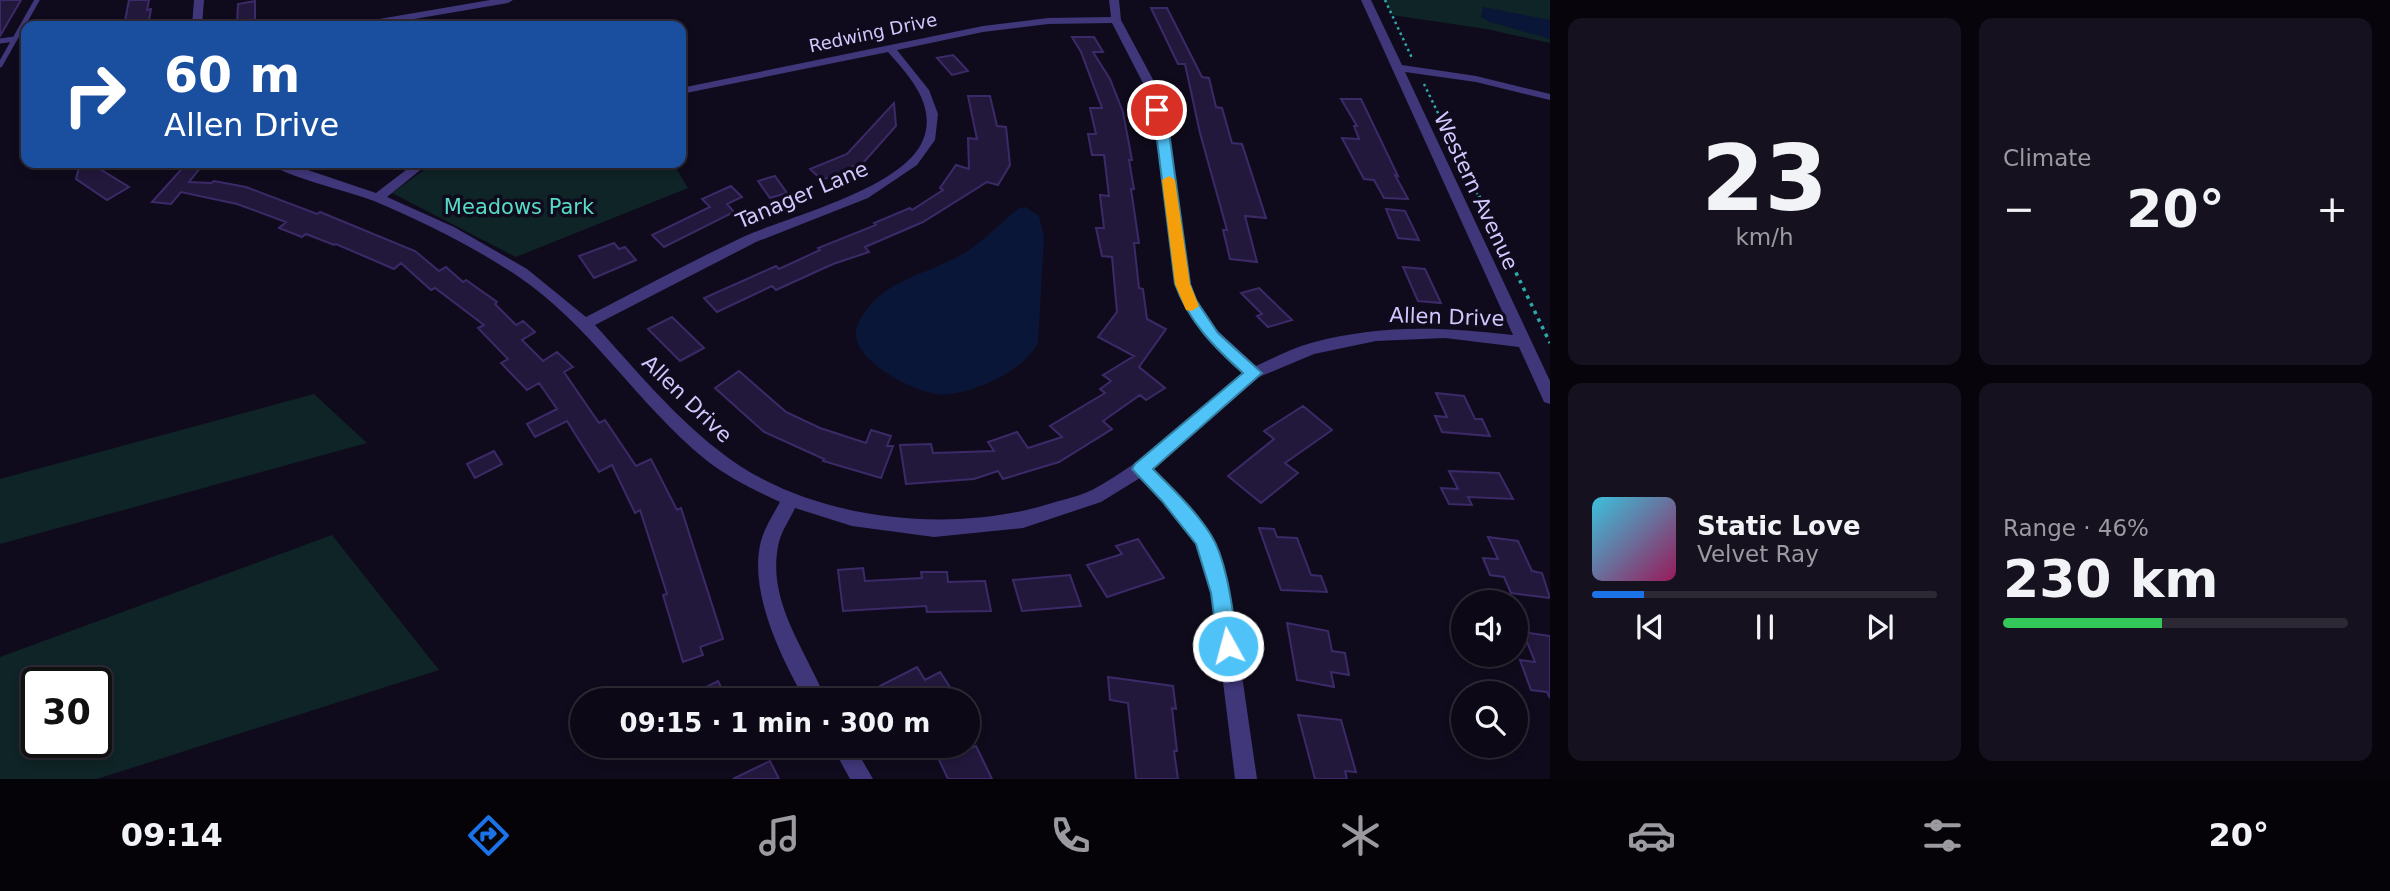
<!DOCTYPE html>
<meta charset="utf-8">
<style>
body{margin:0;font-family:"DejaVu Sans",sans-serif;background:#15111e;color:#f1f3f6;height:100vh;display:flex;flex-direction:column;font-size:26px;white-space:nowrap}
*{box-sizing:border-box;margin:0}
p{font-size:23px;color:#9a9aa0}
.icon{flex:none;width:38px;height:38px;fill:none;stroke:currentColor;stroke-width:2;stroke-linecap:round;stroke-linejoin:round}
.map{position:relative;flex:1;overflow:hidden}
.side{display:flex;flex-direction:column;gap:18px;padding:18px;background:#07040c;width:840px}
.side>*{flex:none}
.guide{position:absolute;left:21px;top:21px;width:665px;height:147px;border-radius:14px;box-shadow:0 4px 10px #0003,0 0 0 2px #2c2934;background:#1a4fa0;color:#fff;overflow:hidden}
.fabs{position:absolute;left:1451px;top:590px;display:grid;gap:14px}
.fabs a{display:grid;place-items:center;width:77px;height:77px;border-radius:50%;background:#0c0815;box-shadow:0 4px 10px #0003,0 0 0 2px #2c2934;font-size:35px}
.speed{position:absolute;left:21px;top:667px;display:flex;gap:14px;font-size:35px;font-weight:700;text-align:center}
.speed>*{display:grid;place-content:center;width:91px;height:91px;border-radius:50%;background:#0c0815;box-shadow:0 4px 10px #0003,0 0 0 2px #2c2934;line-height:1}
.speed .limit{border:4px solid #111;border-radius:10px;background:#fff;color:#111}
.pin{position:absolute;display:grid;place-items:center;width:60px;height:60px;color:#fff;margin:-30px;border:4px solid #fff;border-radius:50%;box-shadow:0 2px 7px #0007}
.me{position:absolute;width:77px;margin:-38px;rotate:353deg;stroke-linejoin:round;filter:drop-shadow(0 0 5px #0008)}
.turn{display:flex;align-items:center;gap:24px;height:147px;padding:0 28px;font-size:32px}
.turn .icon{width:91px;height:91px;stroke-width:2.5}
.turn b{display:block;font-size:49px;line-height:60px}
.big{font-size:52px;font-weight:800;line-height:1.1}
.side .card{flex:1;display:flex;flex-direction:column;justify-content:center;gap:10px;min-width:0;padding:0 24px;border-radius:14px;background:#15111e}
.side .dial{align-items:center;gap:0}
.dial b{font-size:91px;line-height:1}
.song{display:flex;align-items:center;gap:21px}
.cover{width:84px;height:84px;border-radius:10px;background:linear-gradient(135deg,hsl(190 70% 55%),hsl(330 70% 35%))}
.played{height:7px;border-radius:4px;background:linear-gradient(90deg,#1a73e8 15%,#2c2934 15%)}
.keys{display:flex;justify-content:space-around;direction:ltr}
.heat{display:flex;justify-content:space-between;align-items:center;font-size:38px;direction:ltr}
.charge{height:10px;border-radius:5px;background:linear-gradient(90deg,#34c759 46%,#2c2934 0)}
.side .tiles{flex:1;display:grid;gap:18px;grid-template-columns:repeat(2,1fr)}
.trip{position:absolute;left:570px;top:688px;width:410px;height:70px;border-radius:35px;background:#0c0815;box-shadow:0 4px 10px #0003,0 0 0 2px #2c2934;font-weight:800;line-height:70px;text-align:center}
.tab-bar{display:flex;height:112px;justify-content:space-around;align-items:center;background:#050308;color:#9a9aa0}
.tab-bar .icon{width:49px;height:49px}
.tab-bar .selected{color:#1a73e8}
.tab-bar b{font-size:32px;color:#f1f3f6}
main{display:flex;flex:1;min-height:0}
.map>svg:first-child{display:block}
.green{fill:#0f2426;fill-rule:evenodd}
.water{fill:#091637}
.building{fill:#22183c;stroke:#3c2a68;stroke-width:2}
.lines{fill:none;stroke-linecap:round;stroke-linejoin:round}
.path-far1{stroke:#2ea8ab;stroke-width:2.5;stroke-dasharray:2.5 3.5;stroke-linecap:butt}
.path{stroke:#2ea8ab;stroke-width:3.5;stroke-dasharray:3.5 5;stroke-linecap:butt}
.lane{stroke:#3f377a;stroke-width:5}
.street{fill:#3f377a;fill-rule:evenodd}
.route{fill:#4fc3f7;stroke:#337fa1;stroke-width:2}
.slow{fill:#f59e0b}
.labels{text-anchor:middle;stroke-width:7;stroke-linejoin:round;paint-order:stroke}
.far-street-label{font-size:18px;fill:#d2c7fe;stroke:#100b1c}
.street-label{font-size:21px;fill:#d2c7fe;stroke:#100b1c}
.park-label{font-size:21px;fill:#56dcc6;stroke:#100b1c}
</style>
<main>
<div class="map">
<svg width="1550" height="779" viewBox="0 0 1550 779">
<rect width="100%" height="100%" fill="#100b1c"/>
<path class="green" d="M 1385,0 L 1550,0 L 1550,43 L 1486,29 L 1392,15 Z
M 434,163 L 673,163 L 688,188 L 516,257 L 392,193 Z
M 314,394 L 367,443 L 0,544 L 0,479 Z
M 332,535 L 439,670 L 97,779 L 0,779 L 0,657 ZM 37,682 L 96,682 L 96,742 L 37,742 Z"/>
<path class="water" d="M 1483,7 L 1550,20 L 1550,39 L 1490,22 L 1481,17 Z
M 1026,207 L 1039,216 L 1044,237 L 1038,341 C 1030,369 964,399 936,394 C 910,390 843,356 858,324 C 880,278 927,276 966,252 C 985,240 1001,223 1019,208 Z"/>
<path class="building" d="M 0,0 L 21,0 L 0,36 Z
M 129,0 L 149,0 L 147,10 L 151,9 L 148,26 L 124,26 Z
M 255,1 L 255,21 L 237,24 L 238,4 Z
M 1151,8 L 1167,8 L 1202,77 L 1209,78 L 1216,107 L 1222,108 L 1232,143 L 1242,144 L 1266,218 L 1245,216 L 1257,262 L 1230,259 L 1223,230 L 1227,230 L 1200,133 L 1185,64 L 1178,64 Z
M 1072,37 L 1094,37 L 1103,52 L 1093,52 L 1110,79 L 1123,112 L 1132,160 L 1129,160 L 1134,189 L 1131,189 L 1139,243 L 1134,243 L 1139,288 L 1143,289 L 1147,319 L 1166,329 L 1139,367 L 1165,388 L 1146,400 L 1140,395 L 1103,421 L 1112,429 L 1059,462 L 1003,479 L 998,471 L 974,479 L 906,484 L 900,445 L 931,444 L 933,453 L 994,451 L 988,442 L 1017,432 L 1028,448 L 1062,437 L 1050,426 L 1105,393 L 1100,389 L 1111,381 L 1103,375 L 1134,356 L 1098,337 L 1117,312 L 1112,257 L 1102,256 L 1096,228 L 1104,228 L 1100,195 L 1109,196 L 1104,155 L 1092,155 L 1088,134 L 1096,134 L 1090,108 L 1102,108 L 1081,52 Z
M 953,55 L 956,58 L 968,71 L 952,75 L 937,58 Z
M 968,96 L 990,96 L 997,126 L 1006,127 L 1010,165 L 998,185 L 987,182 L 923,222 L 865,247 L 869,252 L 833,264 L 776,290 L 772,286 L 717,312 L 704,298 L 776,266 L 779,269 L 820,250 L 818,248 L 876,225 L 874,223 L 910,208 L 912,210 L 943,190 L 940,188 L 956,165 L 969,169 L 968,138 L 977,139 Z
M 1341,99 L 1361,99 L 1398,176 L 1395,175 L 1408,199 L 1384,198 L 1374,180 L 1364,179 L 1342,138 L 1359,139 L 1354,126 L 1357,126 Z
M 894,103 L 896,126 L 864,162 L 822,180 L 810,169 L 847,154 Z
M 80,163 L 90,163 L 129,187 L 107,200 L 76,179 Z
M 187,163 L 196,163 L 201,167 L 189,182 L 211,183 L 214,181 L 246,187 L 317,214 L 320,212 L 415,251 L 439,271 L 446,267 L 463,282 L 466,280 L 497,302 L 495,304 L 516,325 L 523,321 L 535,332 L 522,340 L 543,361 L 557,352 L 573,367 L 564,372 L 599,423 L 605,420 L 636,466 L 651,459 L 677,510 L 681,508 L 723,639 L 700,647 L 703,655 L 683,662 L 663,595 L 667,594 L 640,510 L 635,513 L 612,465 L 599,472 L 567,421 L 535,437 L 527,424 L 557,409 L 539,383 L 527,390 L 501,363 L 508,359 L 478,328 L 484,325 L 435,288 L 431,290 L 401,263 L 394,269 L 336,244 L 334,245 L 306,234 L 302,237 L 279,228 L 286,222 L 237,204 L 181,192 L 171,204 L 152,202 Z
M 775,176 L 787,193 L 770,198 L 758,181 Z
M 731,186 L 742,197 L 727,204 L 734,212 L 664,247 L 652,235 L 710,207 L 702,199 Z
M 1386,209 L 1405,211 L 1419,240 L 1398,238 Z
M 614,243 L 619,249 L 625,247 L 636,260 L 594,278 L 579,256 Z
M 1403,267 L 1425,269 L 1441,303 L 1418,301 Z
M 1259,288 L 1292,320 L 1268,327 L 1257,316 L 1262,314 L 1241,293 Z
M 672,317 L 704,348 L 680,361 L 648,329 Z
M 739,371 L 786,412 L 820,428 L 866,443 L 871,430 L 891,436 L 887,446 L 893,446 L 881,478 L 823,461 L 824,459 L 764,432 L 715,388 Z
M 1436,393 L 1464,396 L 1475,419 L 1482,419 L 1490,436 L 1442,432 L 1435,416 L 1447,417 Z
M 1303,406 L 1332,430 L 1285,463 L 1298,473 L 1261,503 L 1228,476 L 1274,439 L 1264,431 Z
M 494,451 L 502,464 L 475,478 L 467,464 Z
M 1449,471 L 1499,473 L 1513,499 L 1468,497 L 1472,505 L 1449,504 L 1441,488 L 1458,489 Z
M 1259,528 L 1274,529 L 1277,537 L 1297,538 L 1311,575 L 1321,576 L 1327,592 L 1281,590 Z
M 1488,537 L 1518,541 L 1532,571 L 1542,573 L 1550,598 L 1511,593 L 1504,577 L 1490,575 L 1483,558 L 1498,559 Z
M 1138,539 L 1164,578 L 1107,597 L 1087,565 L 1122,554 L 1116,546 Z
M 863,568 L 865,581 L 922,578 L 921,572 L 947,572 L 948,582 L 985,581 L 991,611 L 927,612 L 926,606 L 843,611 L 838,570 Z
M 1070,575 L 1081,606 L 1022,611 L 1013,580 Z
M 1287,623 L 1328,631 L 1332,651 L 1345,653 L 1349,675 L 1331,672 L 1334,687 L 1297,680 Z
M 1523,632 L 1550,636 L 1550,698 L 1547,692 L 1531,690 L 1520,660 L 1535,662 Z
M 917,667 L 925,680 L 940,672 L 950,687 L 936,694 L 940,700 L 888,700 L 880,686 Z
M 1108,677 L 1173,686 L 1176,709 L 1172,708 L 1177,751 L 1174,751 L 1178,779 L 1136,779 L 1128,703 L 1110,700 Z
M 718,681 L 727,700 L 680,700 Z
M 1298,715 L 1341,720 L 1356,772 L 1345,771 L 1347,779 L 1315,779 Z
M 976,746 L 992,779 L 948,779 L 939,760 Z
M 770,761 L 779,779 L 733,779 Z"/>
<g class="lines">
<path class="path-far1" d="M 1385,0 L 1412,58
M 1424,84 L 1479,198"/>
<path class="path" d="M 1479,196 L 1550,343"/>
<path class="lane" d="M 0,41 L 15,39
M 0,65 L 37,0"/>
<path class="street" d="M 194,0 L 204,0 L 202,26 L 192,26 Z
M 490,0 L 513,0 L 508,3 L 373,26 L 351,26 L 356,23 Z
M 1109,0 L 1119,0 L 1121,20 L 1157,87 L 1169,132 L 1190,284 L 1201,308 L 1217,330 L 1256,366 C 1274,358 1292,348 1311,343 C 1382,324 1441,327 1513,335 L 1361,0 L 1371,0 L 1402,65 L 1476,76 L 1550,94 L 1550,100 L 1476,82 L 1405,72 L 1550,381 L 1550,404 L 1544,402 L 1519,347 L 1445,338 L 1376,341 L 1314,354 L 1259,377 L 1153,469 L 1175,490 L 1213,541 L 1230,593 L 1257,779 L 1235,779 L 1212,593 L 1196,545 L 1163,500 L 1140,478 L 1101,502 L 1023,528 L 934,537 L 852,526 L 795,508 C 790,519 782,530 779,542 C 765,600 806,650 826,700 L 805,700 C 781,657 748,591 761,541 C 765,527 773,515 780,502 C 754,490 729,478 706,460 C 637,404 590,324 516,275 C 472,246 422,221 374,201 C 351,192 283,176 269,163 L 287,163 L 376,193 L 415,163 L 429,163 L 387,197 L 454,227 L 527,269 L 586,317 C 638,290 690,262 743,237 C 789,216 903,189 923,140 C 937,105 909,76 888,52 L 681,94 L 681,88 L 983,26 L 1048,18 L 1111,17 ZM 1112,23 L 1145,87 L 1157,132 L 1176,284 L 1198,327 L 1216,348 L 1243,373 C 1195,414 1148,460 1092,490 C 1080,496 1065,499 1052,503 C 949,536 804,520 718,450 C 672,414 634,368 595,325 L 756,242 L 868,198 L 917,165 L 935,140 L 938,114 L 929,90 L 897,50 L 983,32 L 1048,24 Z
M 832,746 L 854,746 L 873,779 L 850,779 Z"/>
</g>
<path class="route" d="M 1157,106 L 1163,110 L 1169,132 L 1190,284 L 1196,300 L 1218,333 L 1262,373 L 1153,469 C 1173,489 1196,511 1211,535 C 1228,562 1233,615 1238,646 L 1235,653 L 1228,656 L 1221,653 L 1218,646 L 1211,593 L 1196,544 L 1162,501 L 1132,469 L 1135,464 L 1243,373 C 1214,347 1189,322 1175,284 L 1156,132 L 1151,110 Z"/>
<path class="slow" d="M 1169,176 L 1175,180 L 1190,284 L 1199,306 L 1192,311 L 1186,310 L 1175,284 L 1162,180 Z"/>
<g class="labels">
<g class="far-street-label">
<text transform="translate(873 33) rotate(-12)" y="6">Redwing Drive</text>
</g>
<g class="street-label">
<text transform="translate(1476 191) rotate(65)" y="7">Western Avenue</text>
<text transform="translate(802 195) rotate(-23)" y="7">Tanager Lane</text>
<text transform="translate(1447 317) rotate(2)" y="7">Allen Drive</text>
<text transform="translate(687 399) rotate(44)" y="7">Allen Drive</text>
</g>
<g class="park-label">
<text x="519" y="214">Meadows Park</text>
</g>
</g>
</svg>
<div class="fabs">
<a><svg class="icon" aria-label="sound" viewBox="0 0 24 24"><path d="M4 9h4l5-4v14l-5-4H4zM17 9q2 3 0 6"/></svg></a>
<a><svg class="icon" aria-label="search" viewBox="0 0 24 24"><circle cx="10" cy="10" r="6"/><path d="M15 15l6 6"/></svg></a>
</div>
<div class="speed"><div class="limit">30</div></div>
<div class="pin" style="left:1157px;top:110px;background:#d93025"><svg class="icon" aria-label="arrive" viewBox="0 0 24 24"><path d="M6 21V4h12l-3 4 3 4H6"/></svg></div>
<svg class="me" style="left:1228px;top:646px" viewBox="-20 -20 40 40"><circle r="17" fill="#4fc3f7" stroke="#fff" stroke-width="3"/><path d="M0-11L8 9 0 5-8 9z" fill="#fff"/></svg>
<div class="trip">09:15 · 1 min · 300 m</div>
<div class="guide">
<div class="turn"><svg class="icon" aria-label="right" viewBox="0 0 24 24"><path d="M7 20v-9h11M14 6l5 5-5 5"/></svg><div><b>60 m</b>Allen Drive</div></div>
</div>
</div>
<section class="side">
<div class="tiles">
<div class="card dial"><b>23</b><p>km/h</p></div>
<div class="card"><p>Climate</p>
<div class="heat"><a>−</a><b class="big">20°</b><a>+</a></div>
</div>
<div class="card">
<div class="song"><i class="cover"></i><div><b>Static Love</b><p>Velvet Ray</p></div></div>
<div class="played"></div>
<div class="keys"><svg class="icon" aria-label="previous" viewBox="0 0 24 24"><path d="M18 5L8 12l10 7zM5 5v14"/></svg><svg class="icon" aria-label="pause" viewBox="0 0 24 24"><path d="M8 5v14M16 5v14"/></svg><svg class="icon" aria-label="next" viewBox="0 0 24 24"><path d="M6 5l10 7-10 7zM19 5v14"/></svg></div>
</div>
<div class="card"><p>Range · 46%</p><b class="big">230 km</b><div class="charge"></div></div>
</div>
</section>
</main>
<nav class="tab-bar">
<b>09:14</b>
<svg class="icon selected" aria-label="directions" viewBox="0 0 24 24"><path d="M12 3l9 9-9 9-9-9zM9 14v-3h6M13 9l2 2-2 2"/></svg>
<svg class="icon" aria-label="music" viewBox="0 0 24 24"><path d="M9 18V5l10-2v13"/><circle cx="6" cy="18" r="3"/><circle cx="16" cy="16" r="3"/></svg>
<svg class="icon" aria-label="phone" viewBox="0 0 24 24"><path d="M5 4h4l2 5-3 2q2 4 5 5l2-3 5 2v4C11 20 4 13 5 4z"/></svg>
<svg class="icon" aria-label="climate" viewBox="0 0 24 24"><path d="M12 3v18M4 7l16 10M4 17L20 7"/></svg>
<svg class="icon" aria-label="car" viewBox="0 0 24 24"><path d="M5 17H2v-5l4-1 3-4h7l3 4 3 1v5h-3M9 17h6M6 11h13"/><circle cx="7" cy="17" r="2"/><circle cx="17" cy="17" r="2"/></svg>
<svg class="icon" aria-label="filters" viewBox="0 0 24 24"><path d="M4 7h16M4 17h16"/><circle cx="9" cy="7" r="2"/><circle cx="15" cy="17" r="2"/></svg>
<b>20°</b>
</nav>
